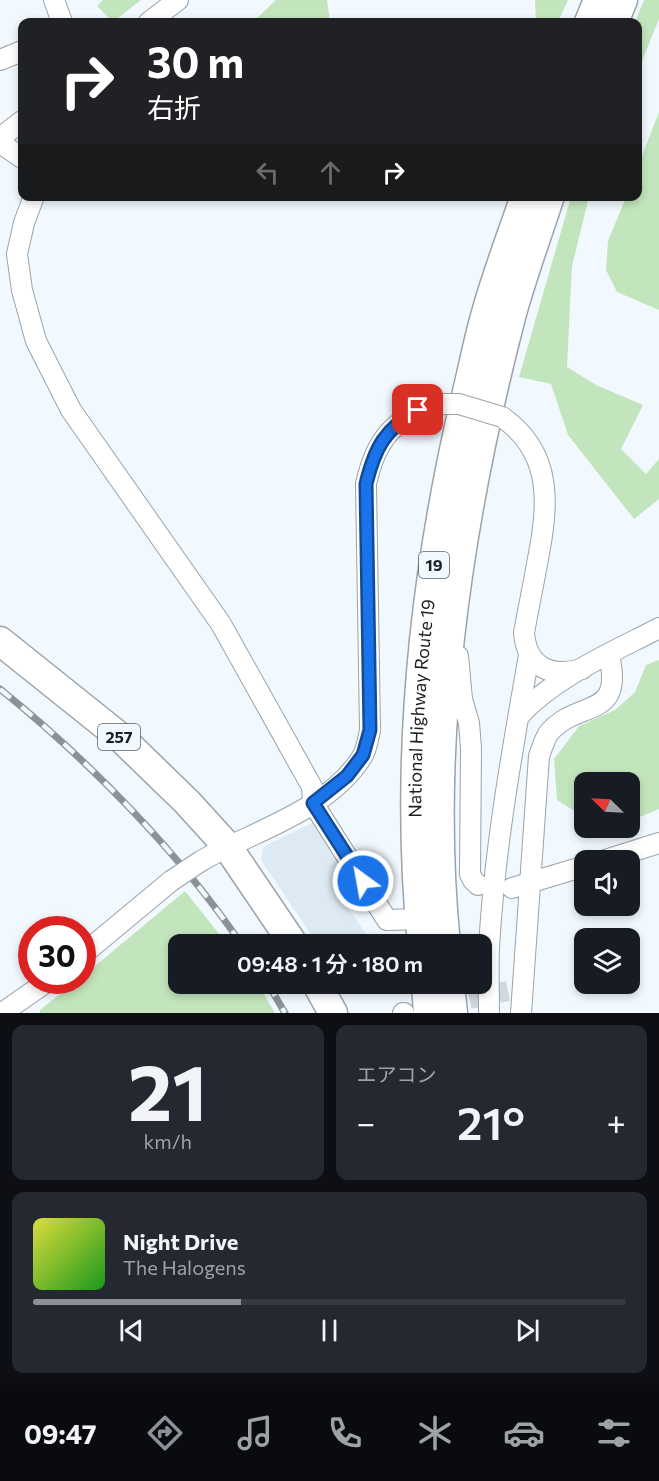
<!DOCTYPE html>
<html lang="ja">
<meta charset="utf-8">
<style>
body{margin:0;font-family:Commissioner,"Noto Sans JP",sans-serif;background:#242831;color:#f1f3f6;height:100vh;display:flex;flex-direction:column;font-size:22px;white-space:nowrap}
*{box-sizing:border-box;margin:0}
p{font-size:20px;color:#9ea1a6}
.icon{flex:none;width:33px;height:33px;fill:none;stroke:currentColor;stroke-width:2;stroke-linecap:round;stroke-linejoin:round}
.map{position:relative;height:1013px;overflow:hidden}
.side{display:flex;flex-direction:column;gap:12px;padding:12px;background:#0d0f14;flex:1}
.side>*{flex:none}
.guide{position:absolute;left:18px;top:18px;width:624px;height:183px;border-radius:12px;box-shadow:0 3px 9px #0003;background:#202124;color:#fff;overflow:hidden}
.needle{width:39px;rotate:294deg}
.controls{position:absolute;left:574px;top:772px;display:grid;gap:12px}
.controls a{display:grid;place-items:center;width:66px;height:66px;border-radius:12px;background:#171b24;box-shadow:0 3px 9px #0003;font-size:30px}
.speed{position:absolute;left:18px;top:916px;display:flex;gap:12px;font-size:30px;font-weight:700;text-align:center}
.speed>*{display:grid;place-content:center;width:78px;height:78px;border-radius:50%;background:#171b24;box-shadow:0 3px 9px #0003;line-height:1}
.speed .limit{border:9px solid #d22;background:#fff;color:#111}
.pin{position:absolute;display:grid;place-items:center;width:51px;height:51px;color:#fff;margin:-26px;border-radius:12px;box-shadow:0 3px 9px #0006}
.me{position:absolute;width:66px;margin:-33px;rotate:328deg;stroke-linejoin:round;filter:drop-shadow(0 0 4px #0008)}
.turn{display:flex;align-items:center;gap:21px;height:126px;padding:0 30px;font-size:27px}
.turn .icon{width:78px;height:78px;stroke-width:2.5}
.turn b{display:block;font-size:42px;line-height:51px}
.lanes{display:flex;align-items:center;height:57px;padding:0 30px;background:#0003;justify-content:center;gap:30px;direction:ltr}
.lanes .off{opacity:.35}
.big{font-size:45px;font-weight:600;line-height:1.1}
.side .tile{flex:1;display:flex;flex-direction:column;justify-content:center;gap:9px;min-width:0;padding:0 21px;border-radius:12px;background:#242831}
.side .dial{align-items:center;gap:0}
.dial b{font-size:78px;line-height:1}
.song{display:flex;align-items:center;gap:18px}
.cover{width:72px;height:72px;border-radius:9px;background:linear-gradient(135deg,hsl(60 70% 55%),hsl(120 70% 35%))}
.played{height:6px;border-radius:3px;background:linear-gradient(90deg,#8c9099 35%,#363941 35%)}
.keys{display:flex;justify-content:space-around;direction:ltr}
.heat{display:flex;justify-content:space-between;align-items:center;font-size:33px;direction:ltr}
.side .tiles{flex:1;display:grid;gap:12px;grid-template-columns:1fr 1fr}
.tile:last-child{grid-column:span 2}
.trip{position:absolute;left:168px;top:934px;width:324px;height:60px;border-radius:12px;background:#171b24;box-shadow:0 3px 9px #0003;font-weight:600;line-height:60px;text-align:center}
.dock{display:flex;height:96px;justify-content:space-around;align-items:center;background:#090b0e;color:#9ea1a6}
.dock .icon{width:42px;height:42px}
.dock .current{color:#8c9099}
.dock b{font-size:27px;color:#f1f3f6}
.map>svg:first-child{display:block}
.built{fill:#ddeaf3}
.green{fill:#c3e5bd}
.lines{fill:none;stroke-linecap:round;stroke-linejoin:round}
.minor-tunnel{stroke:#d1d8de;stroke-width:20;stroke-dasharray:20 10;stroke-linecap:butt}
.minor-casing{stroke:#9aa3aa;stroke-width:22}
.highway-casing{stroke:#9aa3aa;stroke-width:31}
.minor{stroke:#fff;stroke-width:20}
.highway{stroke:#fff;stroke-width:28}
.rail-casing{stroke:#8c9296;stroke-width:7}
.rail{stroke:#f1f9ff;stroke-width:4.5;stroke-dasharray:14;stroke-linecap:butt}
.minor-bridge-casing{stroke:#9aa3aa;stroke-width:22;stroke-linecap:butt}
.minor-bridge{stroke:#fff;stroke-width:20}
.route-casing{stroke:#114b97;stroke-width:15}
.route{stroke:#1a73e8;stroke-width:10}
.labels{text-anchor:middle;stroke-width:6;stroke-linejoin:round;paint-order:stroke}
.shield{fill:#f1f9ff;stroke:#5d6165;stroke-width:1.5}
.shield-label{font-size:16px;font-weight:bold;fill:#1d2023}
.street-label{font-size:18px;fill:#1d2023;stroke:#f1f9ff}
</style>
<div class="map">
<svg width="659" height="1013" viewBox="0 0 659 1013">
<rect width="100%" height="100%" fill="#f1f9ff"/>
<path class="built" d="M 316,821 L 362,897 L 348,908 L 366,934 L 347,945 L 318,945 L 261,860 L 263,847 Z"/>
<path class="green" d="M 103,0 L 141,0 L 113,22 L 97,6 Z
M 276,0 L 327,0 L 330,22 L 253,22 Z
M 535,0 L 568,0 L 558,22 L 536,22 Z
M 644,0 L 659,0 L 659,19 L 638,71 L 638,22 L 635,22 Z
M 659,112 L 659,310 L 617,292 L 606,270 L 608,241 L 626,197 L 638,196 L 638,166 Z
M 571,197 L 589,197 L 572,266 L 567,367 L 596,385 L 643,405 L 621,449 L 646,474 L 659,459 L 659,499 L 634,519 L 568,435 L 551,384 L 519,377 Z
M 659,660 L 659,809 L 630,821 L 630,783 L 585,783 L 584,817 L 557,800 L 554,759 L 579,726 L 615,710 L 635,692 L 646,665 Z
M 185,891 L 228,945 L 178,945 L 178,984 L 258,984 L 275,1013 L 40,1013 L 40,1010 L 76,981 L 82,981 L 83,976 Z"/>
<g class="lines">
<path class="minor-tunnel" d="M 440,1005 L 508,991"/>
<g class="minor-casing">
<path id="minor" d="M 54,0 L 62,22
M 149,22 L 178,0
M 0,60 L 22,51
M 0,138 L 22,121
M 0,143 L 22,158
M 34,196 L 24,223 L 17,254 L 22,290 L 36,341 L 71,410 L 221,624 L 312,787 L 313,803 L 387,920 L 419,919
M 502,417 C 555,454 548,508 537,564 C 533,587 528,610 524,633 C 527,667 550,678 582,669
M 458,656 L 462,699 L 469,723 L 471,748 L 470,874 L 473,880 L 478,885
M 519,716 C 554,677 613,652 659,628
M 201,861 C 253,831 328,811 362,757 C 367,749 368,739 370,730 L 366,484 C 376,438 394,419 438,404
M 602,861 L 659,843
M 512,888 L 585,866
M 82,955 L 171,881
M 2,1013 L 48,981
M 403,1013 L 404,1013
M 489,1013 C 489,992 488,970 489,949 C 494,851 512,752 529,655
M 521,1013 L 539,756 C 542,748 544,741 548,734 C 576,698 625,722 609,655"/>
</g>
<g class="highway-casing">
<g id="highway">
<path d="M 589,22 L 598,0"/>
<path d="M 614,22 L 623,0"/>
<path d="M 0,641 L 120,737 L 187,802 L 227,846 L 294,945"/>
<path id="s1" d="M 422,945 C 404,763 424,574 466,396 C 473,368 478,340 486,313 C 497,273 512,235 525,196"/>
<path d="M 446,945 C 425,739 459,517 511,317 C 522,276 537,236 550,196"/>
<path d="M 317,984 L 333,1013"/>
<path d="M 426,984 L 428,1013"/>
<path d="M 450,984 L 453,1013"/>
</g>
</g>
<use href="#minor" class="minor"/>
<use href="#highway" class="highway"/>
<g class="rail-casing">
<path id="rail" d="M 0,689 C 87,759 179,852 242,945
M 268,984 L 285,1013"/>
</g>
<use href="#rail" class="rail"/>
<g class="minor-bridge-casing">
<path id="minor-bridge" d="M 438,404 L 459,404 L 502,417
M 171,881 L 201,861"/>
</g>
<use href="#minor-bridge" class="minor-bridge"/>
</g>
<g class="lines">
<g class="route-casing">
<path id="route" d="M 363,881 L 313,803 L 347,776 L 363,755 L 370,730 L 366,484 C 375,447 385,429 418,410"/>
</g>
<use href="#route" class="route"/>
</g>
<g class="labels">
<g class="shield">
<rect x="419" y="552" width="30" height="26" rx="4.5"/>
<rect x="98" y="724" width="42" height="26" rx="4.5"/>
</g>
<g class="shield-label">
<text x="434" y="571">19</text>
<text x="119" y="743">257</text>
</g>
<g class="street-label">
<text dy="6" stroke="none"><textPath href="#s1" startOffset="237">National Highway Route 19</textPath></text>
</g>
</g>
</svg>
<div class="controls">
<a><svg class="needle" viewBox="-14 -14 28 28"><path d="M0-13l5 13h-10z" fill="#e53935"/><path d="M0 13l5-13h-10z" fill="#9ea1a6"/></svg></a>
<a><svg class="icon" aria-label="sound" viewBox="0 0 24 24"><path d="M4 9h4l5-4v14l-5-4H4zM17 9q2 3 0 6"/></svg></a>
<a><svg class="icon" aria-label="layers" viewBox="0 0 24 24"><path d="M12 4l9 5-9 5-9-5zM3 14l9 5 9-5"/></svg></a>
</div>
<div class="speed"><div class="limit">30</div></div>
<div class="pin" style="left:418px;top:410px;background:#d93025"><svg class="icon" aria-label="arrive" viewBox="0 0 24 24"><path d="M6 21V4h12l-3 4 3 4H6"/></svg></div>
<svg class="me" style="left:363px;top:881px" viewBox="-20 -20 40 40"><circle r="17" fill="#1a73e8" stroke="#fff" stroke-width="3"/><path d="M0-11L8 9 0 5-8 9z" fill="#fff"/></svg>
<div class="trip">09:48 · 1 分 · 180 m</div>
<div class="guide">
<div class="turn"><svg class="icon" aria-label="right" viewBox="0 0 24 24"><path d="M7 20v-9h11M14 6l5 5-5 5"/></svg><div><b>30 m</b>右折</div></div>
<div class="lanes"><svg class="icon off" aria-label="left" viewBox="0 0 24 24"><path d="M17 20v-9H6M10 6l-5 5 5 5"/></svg><svg class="icon off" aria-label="ahead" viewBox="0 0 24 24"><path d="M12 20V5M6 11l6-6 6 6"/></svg><svg class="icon" aria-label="right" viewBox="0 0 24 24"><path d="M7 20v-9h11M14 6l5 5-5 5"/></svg></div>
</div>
</div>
<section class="side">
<div class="tiles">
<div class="tile dial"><b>21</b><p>km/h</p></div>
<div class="tile"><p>エアコン</p>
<div class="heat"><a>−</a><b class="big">21°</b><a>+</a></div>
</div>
<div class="tile">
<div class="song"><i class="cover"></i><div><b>Night Drive</b><p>The Halogens</p></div></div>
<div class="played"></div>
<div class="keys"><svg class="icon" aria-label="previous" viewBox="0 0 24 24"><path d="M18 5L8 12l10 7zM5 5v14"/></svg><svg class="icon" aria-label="pause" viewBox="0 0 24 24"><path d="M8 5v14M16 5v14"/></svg><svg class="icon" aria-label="next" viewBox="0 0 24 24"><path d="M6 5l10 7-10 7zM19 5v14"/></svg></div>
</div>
</div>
</section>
<nav class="dock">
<b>09:47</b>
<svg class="icon current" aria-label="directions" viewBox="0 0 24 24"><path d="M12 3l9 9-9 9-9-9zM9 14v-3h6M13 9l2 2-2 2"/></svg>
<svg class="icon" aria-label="music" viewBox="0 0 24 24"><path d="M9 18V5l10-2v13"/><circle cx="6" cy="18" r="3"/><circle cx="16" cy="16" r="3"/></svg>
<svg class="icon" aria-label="phone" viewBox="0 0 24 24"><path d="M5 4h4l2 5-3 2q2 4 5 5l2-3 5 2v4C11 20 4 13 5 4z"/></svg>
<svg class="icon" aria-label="climate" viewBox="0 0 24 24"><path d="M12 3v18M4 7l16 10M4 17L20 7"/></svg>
<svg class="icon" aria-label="car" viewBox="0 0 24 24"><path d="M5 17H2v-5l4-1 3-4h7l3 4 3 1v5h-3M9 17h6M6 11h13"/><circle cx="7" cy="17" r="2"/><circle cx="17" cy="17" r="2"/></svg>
<svg class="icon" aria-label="filters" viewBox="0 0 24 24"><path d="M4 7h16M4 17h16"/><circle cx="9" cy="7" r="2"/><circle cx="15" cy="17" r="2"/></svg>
</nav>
